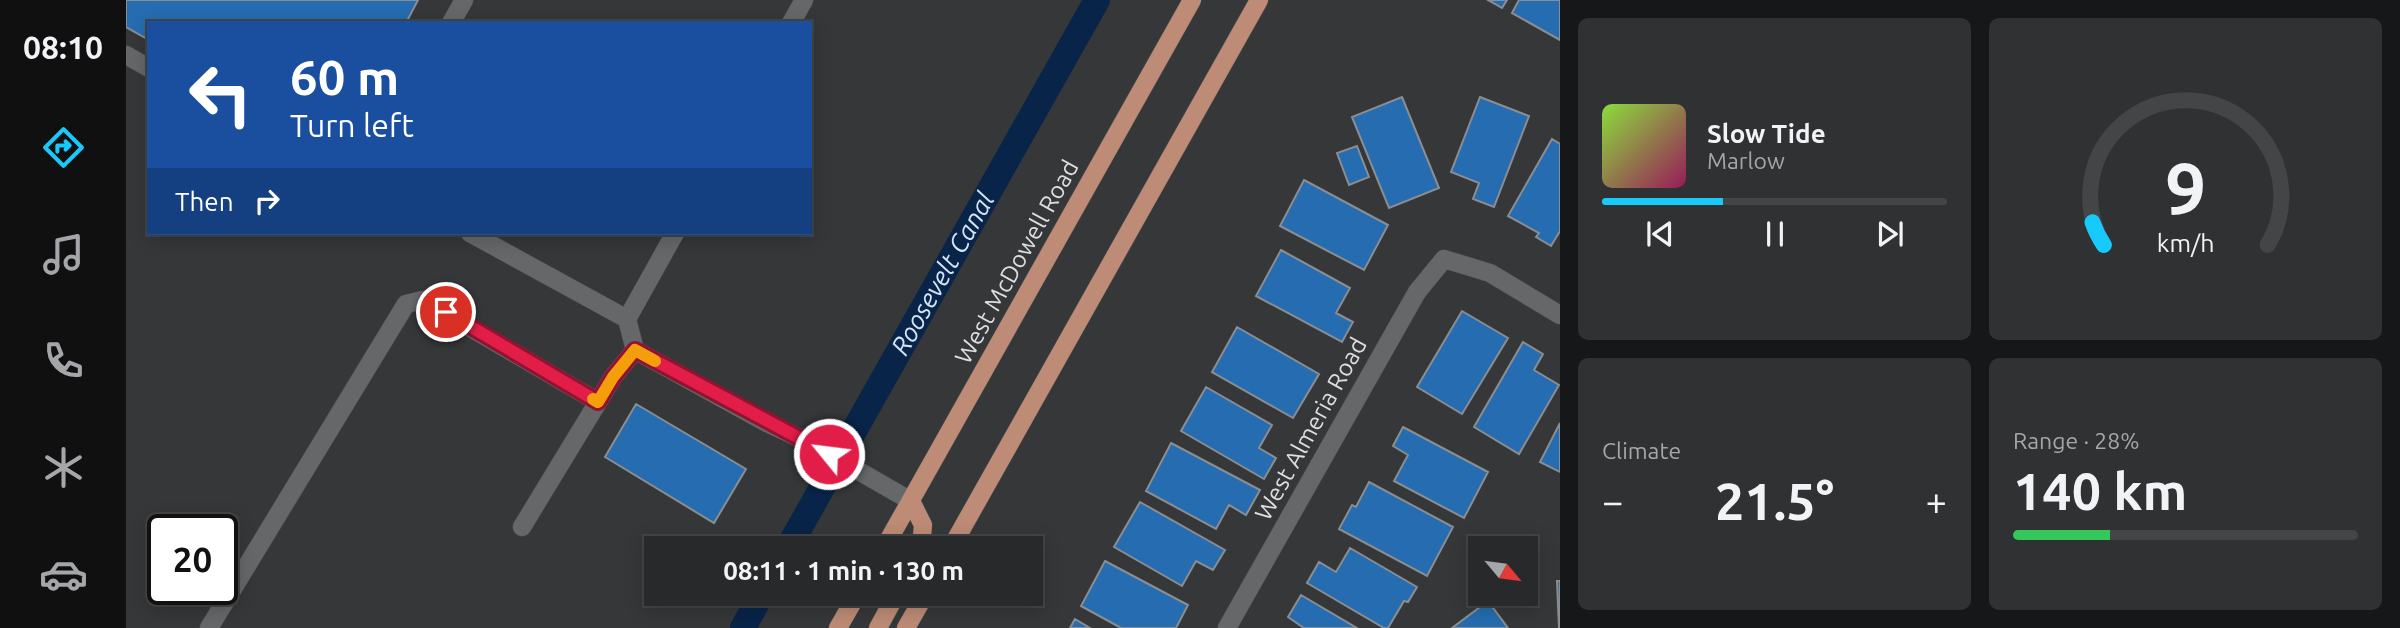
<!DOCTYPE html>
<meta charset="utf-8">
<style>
body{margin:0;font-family:Ubuntu,sans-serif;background:#303133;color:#f1f3f6;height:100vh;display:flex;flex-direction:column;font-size:26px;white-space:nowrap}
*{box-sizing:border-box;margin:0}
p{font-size:23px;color:#a5a6a9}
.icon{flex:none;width:38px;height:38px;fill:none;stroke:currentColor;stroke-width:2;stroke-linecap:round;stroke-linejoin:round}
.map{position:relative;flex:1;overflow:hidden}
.sheet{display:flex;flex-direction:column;gap:18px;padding:18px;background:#161718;width:840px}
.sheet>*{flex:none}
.banner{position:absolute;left:21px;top:21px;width:665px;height:214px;border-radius:0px;box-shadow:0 4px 18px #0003,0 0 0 2px #444547;background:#1a4fa0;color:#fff;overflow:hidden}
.needle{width:46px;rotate:119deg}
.buttons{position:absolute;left:1342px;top:536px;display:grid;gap:14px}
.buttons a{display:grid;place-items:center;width:70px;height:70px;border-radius:0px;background:#28292b;box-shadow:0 4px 18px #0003,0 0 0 2px #444547;font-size:35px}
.speed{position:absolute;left:21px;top:514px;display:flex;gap:14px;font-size:35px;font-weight:700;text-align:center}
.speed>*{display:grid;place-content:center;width:91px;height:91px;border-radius:50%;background:#28292b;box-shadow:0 4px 18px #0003,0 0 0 2px #444547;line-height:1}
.speed .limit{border:4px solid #111;border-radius:10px;background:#fff;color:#111}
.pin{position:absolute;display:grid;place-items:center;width:60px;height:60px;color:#fff;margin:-30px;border:4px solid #fff;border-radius:50%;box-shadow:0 2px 7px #0007}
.me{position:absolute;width:77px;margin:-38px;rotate:299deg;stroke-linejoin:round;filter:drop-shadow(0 0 5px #0008)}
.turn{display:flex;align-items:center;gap:24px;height:147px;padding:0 28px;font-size:32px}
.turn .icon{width:91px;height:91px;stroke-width:2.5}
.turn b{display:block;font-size:49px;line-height:60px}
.then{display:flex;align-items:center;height:66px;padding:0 28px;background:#0003;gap:14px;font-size:26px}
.big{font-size:52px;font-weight:700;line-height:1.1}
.sheet .tile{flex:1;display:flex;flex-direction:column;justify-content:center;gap:10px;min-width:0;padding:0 24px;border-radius:10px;background:#303133}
.sheet .dial{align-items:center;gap:0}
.dial svg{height:182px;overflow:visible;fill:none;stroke:#444547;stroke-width:7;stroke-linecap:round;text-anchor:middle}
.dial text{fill:#f1f3f6;stroke:none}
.song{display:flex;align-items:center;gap:21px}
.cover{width:84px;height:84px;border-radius:10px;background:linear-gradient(135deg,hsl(90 70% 55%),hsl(330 70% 35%))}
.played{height:7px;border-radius:4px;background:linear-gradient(90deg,#18cafc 35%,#444547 35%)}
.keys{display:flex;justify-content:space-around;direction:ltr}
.heat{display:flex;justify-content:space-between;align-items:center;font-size:38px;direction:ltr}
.charge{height:10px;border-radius:5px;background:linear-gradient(90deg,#34c759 28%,#444547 0)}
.sheet .tiles{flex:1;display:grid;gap:18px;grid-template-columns:repeat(2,1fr)}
.trip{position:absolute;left:518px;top:536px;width:399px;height:70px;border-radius:0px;background:#28292b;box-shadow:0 4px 18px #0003,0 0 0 2px #444547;font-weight:700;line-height:70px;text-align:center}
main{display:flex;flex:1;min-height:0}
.menu{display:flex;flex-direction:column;width:126px;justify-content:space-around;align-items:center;background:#101011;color:#a5a6a9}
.menu .icon{width:49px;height:49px}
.menu .selected{color:#18cafc}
.menu b{font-size:32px;color:#f1f3f6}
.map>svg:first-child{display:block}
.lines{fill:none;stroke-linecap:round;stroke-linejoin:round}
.canal{stroke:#092449;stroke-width:26}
.building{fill:#256db0;stroke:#8b8d90;stroke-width:2}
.minor-casing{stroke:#525455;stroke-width:19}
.major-casing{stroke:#525455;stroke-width:19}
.minor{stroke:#656769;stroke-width:18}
.major{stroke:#bd8b76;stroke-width:18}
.route-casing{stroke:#92132f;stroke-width:18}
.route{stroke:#e11d48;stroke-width:12}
.slow{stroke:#f59e0b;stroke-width:12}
.labels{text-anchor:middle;stroke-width:7;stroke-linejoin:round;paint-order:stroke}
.street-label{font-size:24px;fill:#dcdedf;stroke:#353739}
.water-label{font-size:26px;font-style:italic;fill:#d5e3f7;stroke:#353739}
</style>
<main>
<nav class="menu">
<b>08:10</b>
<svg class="icon selected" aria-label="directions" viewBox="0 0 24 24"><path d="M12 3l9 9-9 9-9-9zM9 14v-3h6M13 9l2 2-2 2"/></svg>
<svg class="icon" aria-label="music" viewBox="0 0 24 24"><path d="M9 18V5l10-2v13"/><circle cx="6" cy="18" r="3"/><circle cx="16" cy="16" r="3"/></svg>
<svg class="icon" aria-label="phone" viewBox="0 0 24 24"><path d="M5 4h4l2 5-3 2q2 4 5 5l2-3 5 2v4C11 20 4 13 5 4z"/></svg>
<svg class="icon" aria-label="climate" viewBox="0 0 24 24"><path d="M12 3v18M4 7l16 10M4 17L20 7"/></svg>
<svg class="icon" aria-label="car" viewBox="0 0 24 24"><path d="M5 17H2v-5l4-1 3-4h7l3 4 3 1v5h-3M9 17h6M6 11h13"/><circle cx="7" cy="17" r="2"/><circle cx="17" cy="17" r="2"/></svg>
</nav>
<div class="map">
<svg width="1434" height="628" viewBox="0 0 1434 628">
<rect width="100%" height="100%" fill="#353739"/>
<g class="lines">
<g class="canal">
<path id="s1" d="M 662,548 L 971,0"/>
<path d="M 617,628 L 636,593"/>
</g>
</g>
<path class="building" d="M 0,0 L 292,0 L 280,23 L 23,23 L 23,40 L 0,27 Z
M 1362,0 L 1381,0 L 1376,8 Z
M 1393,0 L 1434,0 L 1434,40 L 1386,13 Z
M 1276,97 L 1313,188 L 1263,208 L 1226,117 Z
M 1354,97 L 1403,116 L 1368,207 L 1347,199 L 1353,183 L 1325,172 Z
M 1426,139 L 1434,144 L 1434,231 L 1425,246 L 1410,237 L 1413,233 L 1382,216 Z
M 1231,146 L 1243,177 L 1223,185 L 1211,153 Z
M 1178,180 L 1262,225 L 1238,270 L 1154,226 Z
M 1155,250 L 1224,288 L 1210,313 L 1227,322 L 1216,342 L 1130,296 Z
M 1336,311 L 1382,338 L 1336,414 L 1291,387 Z
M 1111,327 L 1193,374 L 1167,418 L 1086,372 Z
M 1397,342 L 1417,354 L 1408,370 L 1433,385 L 1393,454 L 1348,427 Z
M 1080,387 L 1146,425 L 1133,448 L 1150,458 L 1138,479 L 1055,431 Z
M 510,404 L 620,469 L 588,523 L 479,457 Z
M 1434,423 L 1434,472 L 1414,462 Z
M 1277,427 L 1362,472 L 1338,518 L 1268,481 L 1282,455 L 1267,446 Z
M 1045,443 L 1134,490 L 1120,515 L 1103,505 L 1090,529 L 1020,491 Z
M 1243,482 L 1327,527 L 1301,576 L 1213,529 L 1226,505 L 1230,507 Z
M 1014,502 L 1099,550 L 1087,570 L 1070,561 L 1056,586 L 988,547 Z
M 1224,548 L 1291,587 L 1282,602 L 1278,601 L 1262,628 L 1258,628 L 1181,583 L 1193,562 L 1210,572 Z
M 979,561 L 1062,605 L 1050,628 L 995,628 L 955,606 Z
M 1431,581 L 1434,581 L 1434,628 L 1433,628 Z
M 1175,595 L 1231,628 L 1178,628 L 1162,617 Z
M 1362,601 L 1382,628 L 1326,628 Z
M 949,619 L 964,628 L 944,628 Z"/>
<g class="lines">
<g class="minor-casing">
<path id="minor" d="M 325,23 L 338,0
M 665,23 L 678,0
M 0,55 L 23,68
M 344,233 L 501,319
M 509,350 L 501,319 L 549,233
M 396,527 L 472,402
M 83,628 L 280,304 L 297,300 L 472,402 L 487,377 L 509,350 L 641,423 L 684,443 L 785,501
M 1101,628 L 1291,292 L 1318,259 L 1364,273 L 1434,315"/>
</g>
<g class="major-casing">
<path id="major" d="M 785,501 L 797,525 L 795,548
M 758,548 L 1066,0
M 825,548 L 1133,0
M 712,628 L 732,593
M 752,628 L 771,593
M 780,628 L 800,593"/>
</g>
<use href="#minor" class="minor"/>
<use href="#major" class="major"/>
</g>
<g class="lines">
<g class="route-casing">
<path id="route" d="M 320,312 L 472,402 L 487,377 L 509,350 L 703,454"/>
</g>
<use href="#route" class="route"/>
<path class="slow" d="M 467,399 L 472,402 L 487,377 L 509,350 L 529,361"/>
</g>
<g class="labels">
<g class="street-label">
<text transform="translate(891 262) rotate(-61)" y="8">West McDowell Road</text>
<text transform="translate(1185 429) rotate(-61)" y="8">West Almeria Road</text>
</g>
<g class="water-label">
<text dy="9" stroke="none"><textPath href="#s1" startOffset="315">Roosevelt Canal</textPath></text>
</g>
</g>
</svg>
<div class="buttons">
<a><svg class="needle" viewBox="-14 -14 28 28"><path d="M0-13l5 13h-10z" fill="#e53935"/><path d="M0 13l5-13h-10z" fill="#a5a6a9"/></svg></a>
</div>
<div class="speed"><div class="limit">20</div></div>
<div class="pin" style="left:320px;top:312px;background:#d93025"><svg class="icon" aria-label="arrive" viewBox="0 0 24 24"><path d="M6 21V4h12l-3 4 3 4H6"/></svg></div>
<svg class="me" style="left:703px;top:454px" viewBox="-20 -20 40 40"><circle r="17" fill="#e11d48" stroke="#fff" stroke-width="3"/><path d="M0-11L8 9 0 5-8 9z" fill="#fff"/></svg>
<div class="trip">08:11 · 1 min · 130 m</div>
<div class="banner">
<div class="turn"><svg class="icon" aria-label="left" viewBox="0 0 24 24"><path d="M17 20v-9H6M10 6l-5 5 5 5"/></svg><div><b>60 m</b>Turn left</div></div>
<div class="then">Then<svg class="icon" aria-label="right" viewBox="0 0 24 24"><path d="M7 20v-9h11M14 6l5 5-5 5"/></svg></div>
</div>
</div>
<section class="sheet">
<div class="tiles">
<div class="tile">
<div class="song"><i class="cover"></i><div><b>Slow Tide</b><p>Marlow</p></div></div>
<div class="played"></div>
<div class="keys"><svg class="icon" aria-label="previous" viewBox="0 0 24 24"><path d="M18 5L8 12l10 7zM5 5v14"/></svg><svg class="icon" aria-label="pause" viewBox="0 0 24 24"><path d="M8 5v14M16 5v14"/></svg><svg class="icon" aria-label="next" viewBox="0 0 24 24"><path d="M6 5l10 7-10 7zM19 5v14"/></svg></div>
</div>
<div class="tile dial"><svg viewBox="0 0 100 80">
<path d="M14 69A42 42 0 1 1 86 69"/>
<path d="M14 69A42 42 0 0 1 9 59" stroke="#18cafc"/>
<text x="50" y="56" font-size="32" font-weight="700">9</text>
<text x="50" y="72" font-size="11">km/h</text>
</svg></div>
<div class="tile"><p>Climate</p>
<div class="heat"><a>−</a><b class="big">21.5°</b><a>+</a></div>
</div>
<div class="tile"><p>Range · 28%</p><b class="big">140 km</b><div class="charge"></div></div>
</div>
</section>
</main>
